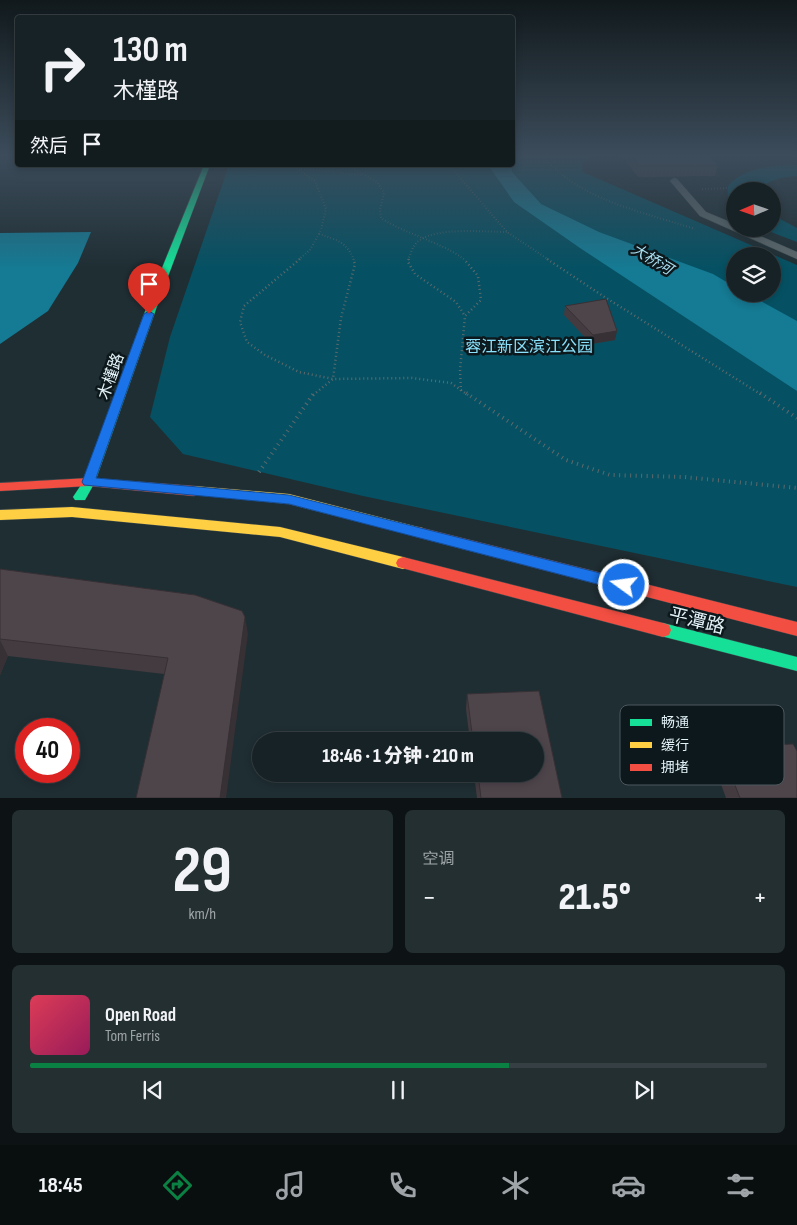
<!DOCTYPE html>
<html lang="zh">
<meta charset="utf-8">
<style>
body{margin:0;font-family:"Sofia Sans Condensed","Noto Sans SC",sans-serif;background:#242f32;color:#f1f3f6;height:100vh;display:flex;flex-direction:column;font-size:19px;white-space:nowrap}
*{box-sizing:border-box;margin:0}
p{font-size:16px;color:#9ea4a7}
.icon{flex:none;width:28px;height:28px;fill:none;stroke:currentColor;stroke-width:2;stroke-linecap:round;stroke-linejoin:round}
.map{position:relative;height:798px;overflow:hidden}
.panel{display:flex;flex-direction:column;gap:12px;padding:12px;background:#0d1315;flex:1}
.panel>*{flex:none}
.hud{position:absolute;left:15px;top:15px;width:500px;height:152px;border-radius:5px;box-shadow:0 2px 8px #0003,0 0 0 1px #363f43;background:#172226;color:#f1f3f6;overflow:hidden}
.needle{width:32px;rotate:268deg}
.fabs{position:absolute;left:726px;top:182px;display:grid;gap:10px}
.fabs a{display:grid;place-items:center;width:55px;height:55px;border-radius:50%;background:#172226;box-shadow:0 2px 8px #0003,0 0 0 1px #363f43;font-size:25px}
.speed{position:absolute;left:15px;top:718px;display:flex;gap:10px;font-size:25px;font-weight:700;text-align:center}
.speed>*{display:grid;place-content:center;width:65px;height:65px;border-radius:50%;background:#172226;box-shadow:0 2px 8px #0003,0 0 0 1px #363f43;line-height:1}
.speed .limit{border:8px solid #d22;background:#fff;color:#111}
.pin{position:absolute;display:grid;place-items:center;width:42px;height:42px;color:#fff;margin:-51px -21px;border-radius:50% 50% 50% 0;rotate:-45deg;box-shadow:0 0 5px #0007}
.pin .icon{rotate:45deg}
.me{position:absolute;width:55px;margin:-28px;rotate:284deg;stroke-linejoin:round;filter:drop-shadow(0 0 4px #0008)}
.turn{display:flex;align-items:center;gap:18px;height:105px;padding:0 15px;font-size:22px}
.turn .icon{width:65px;height:65px;stroke-width:2.5}
.turn b{display:block;font-size:35px;line-height:42px}
.then{display:flex;align-items:center;height:48px;padding:0 15px;background:#0003;gap:10px;font-size:19px}
.big{font-size:38px;font-weight:800;line-height:1.1}
.panel .card{flex:1;display:flex;flex-direction:column;justify-content:center;gap:8px;min-width:0;padding:0 18px;border-radius:8px;background:#242f32}
.panel .dial{align-items:center;gap:0}
.dial b{font-size:65px;line-height:1}
.song{display:flex;align-items:center;gap:15px}
.cover{width:60px;height:60px;border-radius:8px;background:linear-gradient(135deg,hsl(350 70% 55%),hsl(330 70% 35%))}
.played{height:5px;border-radius:2px;background:linear-gradient(90deg,#0b8043 65%,#363f43 65%)}
.keys{display:flex;justify-content:space-around;direction:ltr}
.heat{display:flex;justify-content:space-between;align-items:center;font-size:28px;direction:ltr}
.panel .tiles{flex:1;display:grid;gap:12px;grid-template-columns:1fr 1fr}
.card:last-child{grid-column:span 2}
.trip{position:absolute;left:252px;top:732px;width:292px;height:50px;border-radius:25px;background:#172226;box-shadow:0 2px 8px #0003,0 0 0 1px #363f43;font-weight:800;line-height:50px;text-align:center}
.menu{display:flex;height:80px;justify-content:space-around;align-items:center;background:#090e0f;color:#9ea4a7}
.menu .icon{width:35px;height:35px}
.menu .on{color:#0b8043}
.menu b{font-size:22px;color:#f1f3f6}
.map>svg:first-child{display:block}
.green{fill:#055163;fill-rule:evenodd}
.water{fill:#157a93}
.lines{fill:none;stroke-linecap:round;stroke-linejoin:round}
.lane-casing{stroke:#3d4a4e;stroke-width:1}
.fast-casing{stroke:#3d4a4e;stroke-width:1}
.slow-casing{stroke:#3d4a4e;stroke-width:1}
.jam-casing{stroke:#3d4a4e;stroke-width:1}
.path-far2{stroke:#5f696c;stroke-width:2;stroke-dasharray:0.5 2.5;stroke-linecap:butt}
.path-far1{stroke:#5f696c;stroke-width:2.5;stroke-dasharray:1 3;stroke-linecap:butt}
.path{stroke:#5f696c;stroke-width:4;stroke-dasharray:1 4.5;stroke-linecap:butt}
.lane{fill:#5a6669;fill-rule:evenodd}
.fast{fill:#16e098;fill-rule:evenodd}
.slow{fill:#ffcf43;fill-rule:evenodd}
.jam{fill:#f24e42;fill-rule:evenodd}
.wall{fill:#433b40}
.shaded-wall{fill:#373034}
.building{fill:#4e454b;stroke:#373034}
.route{fill:#1a73e8;stroke:#114b97}
.labels{text-anchor:middle;stroke-width:5;stroke-linejoin:round;paint-order:stroke}
.far-water-label{font-size:15px;font-style:italic;fill:#ace2f4;stroke:#0d181c}
.park-label{font-size:16px;fill:#8be2fc;stroke:#0d181c}
.street-label{font-size:16px;fill:#e2f2f7;stroke:#0d181c}
.near-street-label{font-size:19px;fill:#e2f2f7;stroke:#0d181c}
.key{fill:#0d181c;stroke:#4d595e;stroke-width:1}
.key-label{font-size:14px;fill:#e2f2f7}
</style>
<div class="map">
<svg width="797" height="798" viewBox="0 0 797 798">
<rect width="100%" height="100%" fill="#1f2e33"/>
<path class="green" d="M 513,156 L 590,156 L 582,164 L 583,172 L 797,265 L 797,587 L 363,496 L 183,454 L 150,417 L 170,337 L 229,165 L 512,165 ZM 735,256 L 772,256 L 772,294 L 735,294 Z
M 797,165 L 797,176 C 783,177 768,179 759,191 L 735,191 L 735,211 C 728,202 727,197 728,186 C 744,167 774,165 797,165 Z
M 773,215 L 797,228 L 797,242 L 763,229 L 772,229 Z"/>
<path class="water" d="M 488,165 L 511,165 L 512,172 L 541,204 L 599,232 L 713,274 L 735,287 L 735,294 L 748,294 L 797,321 L 797,391 L 580,248 L 514,202 Z
M 91,232 L 78,263 L 48,311 L 0,344 L 0,233 Z"/>
<g class="lines">
<g class="lane-casing">
<path id="lane" d="M 674,178 L 677,179 L 706,212 L 735,224 L 735,229 L 744,229 L 797,252 L 797,259 L 700,216 L 670,181 Z"/>
</g>
<g class="fast-casing">
<path id="fast" d="M 204,165 L 210,165 L 161,295 L 95,482 L 85,500 L 75,500 L 73,497 L 83,482 L 151,295 Z
M 663,623 L 797,657 L 797,671 L 657,635 L 655,630 L 657,625 Z"/>
</g>
<g class="slow-casing">
<path id="slow" d="M 194,486 L 289,494 L 418,527 L 423,528 L 425,532 L 423,536 L 418,537 L 289,504 L 189,494 L 187,491 L 189,488 Z
M 72,507 L 280,527 L 403,557 L 408,559 L 410,563 L 408,567 L 403,569 L 280,537 L 72,517 L 0,520 L 0,510 Z"/>
</g>
<g class="jam-casing">
<path id="jam" d="M 89,478 L 194,486 L 199,488 L 201,491 L 199,494 L 194,496 L 89,486 L 0,491 L 0,483 Z
M 418,527 L 797,622 L 797,636 L 413,536 L 411,532 L 413,528 Z
M 403,557 L 663,623 L 669,625 L 671,630 L 669,635 L 663,637 L 398,567 L 396,563 L 398,559 Z"/>
</g>
<path class="path-far2" d="M 543,156 C 579,200 643,212 695,229
M 292,165 L 315,181 L 326,209 L 321,230 L 310,250 L 298,260
M 347,165 L 377,182 L 384,193 L 380,209 L 381,218 C 407,235 440,241 465,260
M 449,165 L 507,232 L 549,260
M 301,169 L 362,175
M 702,189 L 728,188
M 319,234 C 337,240 346,241 354,260
M 408,260 C 411,253 413,244 420,240 C 439,227 484,232 507,232"/>
<path class="path-far1" d="M 300,259 L 244,306 L 240,322 L 247,342 L 265,355 L 299,372 L 333,379 L 412,378 L 451,383 L 468,395
M 409,259 L 408,262 L 415,274 L 456,302 L 465,316
M 547,259 L 603,296 L 762,395
M 461,391 L 460,370 L 465,316 L 481,300 L 478,276 L 464,259
M 313,395 L 333,379 L 341,318 L 355,264 L 353,259"/>
<path class="path" d="M 466,393 L 566,460 L 610,475 L 684,477 L 797,488
M 760,393 L 797,418
M 259,472 L 314,393"/>
<use href="#lane" class="lane"/>
<use href="#fast" class="fast"/>
<use href="#slow" class="slow"/>
<use href="#jam" class="jam"/>
</g>
<path class="wall" d="M 622,156 L 709,156 L 718,165 L 715,176 L 638,177 Z
M 565,306 L 615,340 L 591,344 L 564,315 Z
M 0,569 L 248,634 L 164,674 L 8,656 L 0,675 Z
M 539,691 L 562,798 L 477,798 L 474,774 L 536,774 L 536,741 L 470,741 L 466,709 L 467,694 Z
M 720,747 L 797,798 L 726,798 L 713,762 Z"/>
<path class="shaded-wall" d="M 617,331 L 615,340 L 591,344 L 593,335 Z
M 245,617 L 248,634 L 226,798 L 220,798 Z
M 0,640 L 8,656 L 0,675 Z"/>
<path class="building" d="M 632,156 L 709,156 L 718,165 L 640,166 Z
M 606,299 L 617,331 L 593,335 L 565,306 Z
M 0,569 L 195,595 L 242,611 L 245,617 L 220,798 L 136,798 L 168,658 L 0,639 Z
M 539,691 L 562,798 L 481,798 L 478,774 L 536,774 L 536,741 L 473,741 L 467,694 Z
M 793,744 L 797,751 L 797,798 L 740,798 L 720,747 Z"/>
<linearGradient id="sky" x2="0" y2="1"><stop stop-color="#11191c"/><stop offset="0.58" stop-color="#3c4c5b"/><stop offset="1" stop-color="#3c4c5b" stop-opacity="0"/></linearGradient>
<rect width="797" height="268" fill="url(#sky)"/>
<path class="route" d="M 149,311 L 154,314 L 96,478 L 289,495 L 624,579 L 629,581 L 631,585 L 629,589 L 624,591 L 289,504 L 84,485 L 82,482 L 144,314 Z"/>
<g class="labels">
<g class="far-water-label">
<text transform="translate(652 259) rotate(31)" y="5">大桥河</text>
</g>
<g class="park-label">
<text x="529" y="352">蓉江新区滨江公园</text>
</g>
<g class="street-label">
<text transform="translate(110 376) rotate(-70)" y="6">木槿路</text>
</g>
<g class="near-street-label">
<text transform="translate(697 620) rotate(14)" y="7">平潭路</text>
</g>
</g>
<rect x="620" y="705" width="164" height="80" rx="8" class="key"/>
<rect x="630" y="719" width="22" height="7" fill="#16e098"/>
<rect x="630" y="742" width="22" height="6" fill="#ffcf43"/>
<rect x="630" y="764" width="22" height="7" fill="#f24e42"/>
<g class="key-label">
<text x="661" y="727">畅通</text>
<text x="661" y="750">缓行</text>
<text x="661" y="772">拥堵</text>
</g>
</svg>
<div class="fabs">
<a><svg class="needle" viewBox="-14 -14 28 28"><path d="M0-13l5 13h-10z" fill="#e53935"/><path d="M0 13l5-13h-10z" fill="#9ea4a7"/></svg></a>
<a><svg class="icon" aria-label="layers" viewBox="0 0 24 24"><path d="M12 4l9 5-9 5-9-5zM3 14l9 5 9-5"/></svg></a>
</div>
<div class="speed"><div class="limit">40</div></div>
<div class="pin" style="left:149px;top:314px;background:#d93025"><svg class="icon" aria-label="arrive" viewBox="0 0 24 24"><path d="M6 21V4h12l-3 4 3 4H6"/></svg></div>
<svg class="me" style="left:624px;top:585px" viewBox="-20 -20 40 40"><circle r="17" fill="#1a73e8" stroke="#fff" stroke-width="3"/><path d="M0-11L8 9 0 5-8 9z" fill="#fff"/></svg>
<div class="trip">18:46 · 1 分钟 · 210 m</div>
<div class="hud">
<div class="turn"><svg class="icon" aria-label="right" viewBox="0 0 24 24"><path d="M7 20v-9h11M14 6l5 5-5 5"/></svg><div><b>130 m</b>木槿路</div></div>
<div class="then">然后<svg class="icon" aria-label="arrive" viewBox="0 0 24 24"><path d="M6 21V4h12l-3 4 3 4H6"/></svg></div>
</div>
</div>
<section class="panel">
<div class="tiles">
<div class="card dial"><b>29</b><p>km/h</p></div>
<div class="card"><p>空调</p>
<div class="heat"><a>−</a><b class="big">21.5°</b><a>+</a></div>
</div>
<div class="card">
<div class="song"><i class="cover"></i><div><b>Open Road</b><p>Tom Ferris</p></div></div>
<div class="played"></div>
<div class="keys"><svg class="icon" aria-label="previous" viewBox="0 0 24 24"><path d="M18 5L8 12l10 7zM5 5v14"/></svg><svg class="icon" aria-label="pause" viewBox="0 0 24 24"><path d="M8 5v14M16 5v14"/></svg><svg class="icon" aria-label="next" viewBox="0 0 24 24"><path d="M6 5l10 7-10 7zM19 5v14"/></svg></div>
</div>
</div>
</section>
<nav class="menu">
<b>18:45</b>
<svg class="icon on" aria-label="directions" viewBox="0 0 24 24"><path d="M12 3l9 9-9 9-9-9zM9 14v-3h6M13 9l2 2-2 2"/></svg>
<svg class="icon" aria-label="music" viewBox="0 0 24 24"><path d="M9 18V5l10-2v13"/><circle cx="6" cy="18" r="3"/><circle cx="16" cy="16" r="3"/></svg>
<svg class="icon" aria-label="phone" viewBox="0 0 24 24"><path d="M5 4h4l2 5-3 2q2 4 5 5l2-3 5 2v4C11 20 4 13 5 4z"/></svg>
<svg class="icon" aria-label="climate" viewBox="0 0 24 24"><path d="M12 3v18M4 7l16 10M4 17L20 7"/></svg>
<svg class="icon" aria-label="car" viewBox="0 0 24 24"><path d="M5 17H2v-5l4-1 3-4h7l3 4 3 1v5h-3M9 17h6M6 11h13"/><circle cx="7" cy="17" r="2"/><circle cx="17" cy="17" r="2"/></svg>
<svg class="icon" aria-label="filters" viewBox="0 0 24 24"><path d="M4 7h16M4 17h16"/><circle cx="9" cy="7" r="2"/><circle cx="15" cy="17" r="2"/></svg>
</nav>
